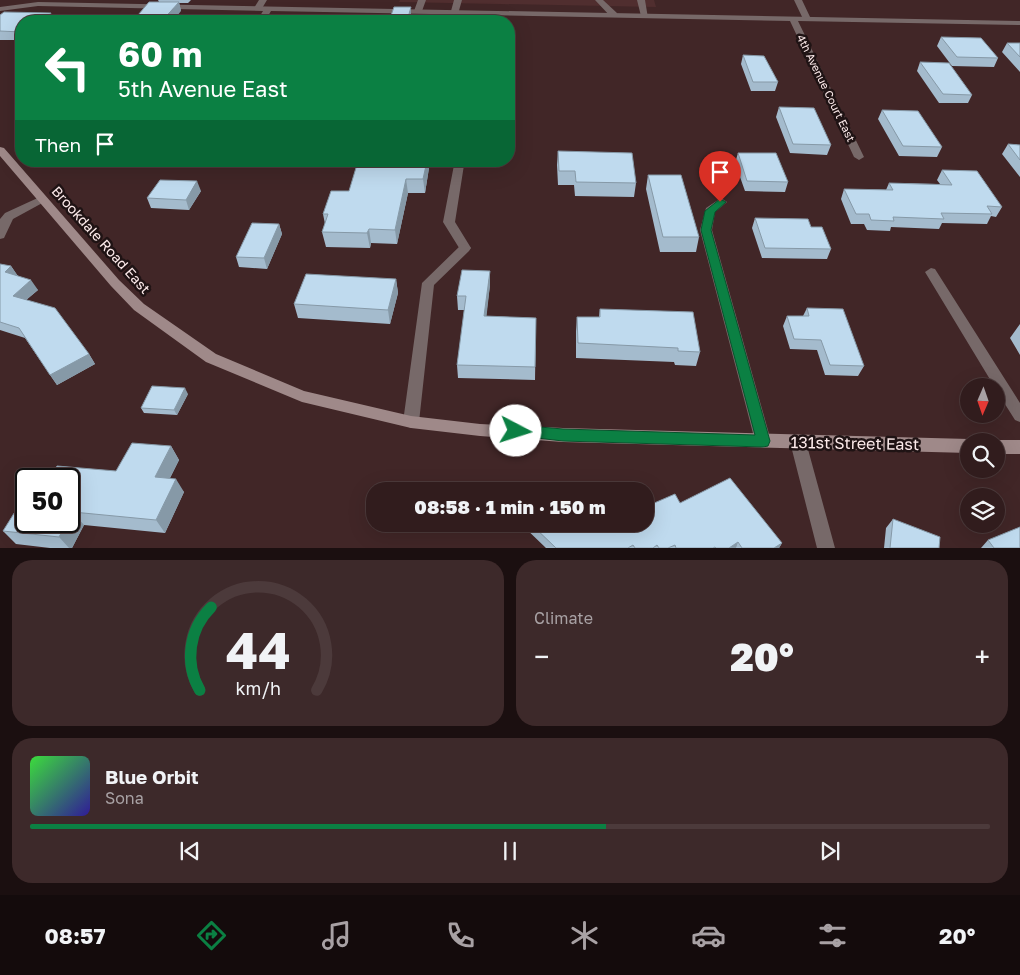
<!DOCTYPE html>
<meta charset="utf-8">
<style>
body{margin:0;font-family:"Golos Text",sans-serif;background:#3d292a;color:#f1f3f6;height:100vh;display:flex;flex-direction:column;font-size:19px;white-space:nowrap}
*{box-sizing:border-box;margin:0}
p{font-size:16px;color:#a8a1a4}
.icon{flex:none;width:28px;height:28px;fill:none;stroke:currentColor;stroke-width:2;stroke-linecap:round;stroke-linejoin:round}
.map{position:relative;height:548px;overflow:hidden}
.side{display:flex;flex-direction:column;gap:12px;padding:12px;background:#1b0f10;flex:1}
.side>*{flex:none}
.banner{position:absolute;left:15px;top:15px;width:500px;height:152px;border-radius:20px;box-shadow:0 5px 20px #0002,0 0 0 1px #4c3a3b;background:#0b8043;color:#fff;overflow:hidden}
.needle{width:32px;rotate:182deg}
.buttons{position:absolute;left:960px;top:378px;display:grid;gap:10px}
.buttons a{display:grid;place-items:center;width:45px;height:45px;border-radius:50%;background:#311c1d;box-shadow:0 5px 20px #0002,0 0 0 1px #4c3a3b;font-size:25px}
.speed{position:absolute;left:15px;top:468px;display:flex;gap:10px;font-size:25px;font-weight:700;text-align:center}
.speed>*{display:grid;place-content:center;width:65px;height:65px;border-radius:50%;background:#311c1d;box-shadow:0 5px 20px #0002,0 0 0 1px #4c3a3b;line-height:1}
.speed .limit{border:2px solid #111;border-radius:8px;background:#fff;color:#111}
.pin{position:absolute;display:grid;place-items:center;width:42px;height:42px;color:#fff;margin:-51px -21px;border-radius:50% 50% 50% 0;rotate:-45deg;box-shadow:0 0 5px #0007}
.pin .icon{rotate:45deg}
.me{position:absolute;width:55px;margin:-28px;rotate:95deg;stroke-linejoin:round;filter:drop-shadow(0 0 4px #0008)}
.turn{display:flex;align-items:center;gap:18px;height:105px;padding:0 20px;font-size:22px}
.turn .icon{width:65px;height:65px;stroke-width:2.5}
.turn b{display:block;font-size:35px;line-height:42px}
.then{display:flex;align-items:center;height:48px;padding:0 20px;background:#0003;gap:10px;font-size:19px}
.big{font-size:38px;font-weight:800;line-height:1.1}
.side .card{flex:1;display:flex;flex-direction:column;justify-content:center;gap:8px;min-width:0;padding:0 18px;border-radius:20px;background:#3d292a}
.side .dial{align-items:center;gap:0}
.dial svg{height:130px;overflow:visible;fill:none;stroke:#4c3a3b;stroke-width:7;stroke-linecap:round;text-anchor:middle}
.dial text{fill:#f1f3f6;stroke:none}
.song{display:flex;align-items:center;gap:15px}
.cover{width:60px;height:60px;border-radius:8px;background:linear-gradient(135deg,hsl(120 70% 55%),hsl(250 70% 35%))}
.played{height:5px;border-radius:2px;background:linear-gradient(90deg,#0b8043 60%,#4c3a3b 60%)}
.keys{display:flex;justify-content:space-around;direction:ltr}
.heat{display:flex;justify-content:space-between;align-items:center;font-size:28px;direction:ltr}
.side .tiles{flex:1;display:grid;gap:12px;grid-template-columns:1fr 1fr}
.card:last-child{grid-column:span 2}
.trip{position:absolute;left:366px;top:482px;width:288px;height:50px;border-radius:20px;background:#311c1d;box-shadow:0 5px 20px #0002,0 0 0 1px #4c3a3b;font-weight:800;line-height:50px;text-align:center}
.tabs{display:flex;height:80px;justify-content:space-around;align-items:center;background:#140b0c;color:#a8a1a4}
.tabs .icon{width:35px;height:35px}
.tabs .current{color:#0b8043}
.tabs b{font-size:22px;color:#f1f3f6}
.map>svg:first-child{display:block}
.built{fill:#502e2f}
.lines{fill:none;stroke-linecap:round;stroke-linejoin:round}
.service{fill:#776969;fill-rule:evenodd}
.minor{fill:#776969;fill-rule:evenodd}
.secondary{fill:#9f8989;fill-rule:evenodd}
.wall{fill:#a4bbcd}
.shaded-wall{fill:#8699a7}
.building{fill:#bfdaee;stroke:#8699a7}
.route{fill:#0b8043;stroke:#07532c}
.labels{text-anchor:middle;stroke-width:5;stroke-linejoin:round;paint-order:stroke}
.far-street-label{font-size:11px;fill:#fceaea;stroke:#1f1314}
.street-label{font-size:14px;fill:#fceaea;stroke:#1f1314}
.near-street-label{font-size:16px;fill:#fceaea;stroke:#1f1314}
</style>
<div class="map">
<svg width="1020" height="548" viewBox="0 0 1020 548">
<rect width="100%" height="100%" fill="#412627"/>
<path class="built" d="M 400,0 L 654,0 L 656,7 L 399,2 Z"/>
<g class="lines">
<path class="service" d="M 259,0 L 267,0 L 261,10 L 255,10 L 254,8 Z
M 418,0 L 426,0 L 422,11 L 418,13 L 414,11 Z
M 454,0 L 462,0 L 458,14 L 443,19 L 443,21 L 435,21 L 436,16 L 451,11 Z
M 595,0 L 603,0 L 617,13 L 617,17 L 611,17 Z
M 637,0 L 645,0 L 648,18 L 641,16 Z
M 794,0 L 802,0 L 811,19 L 810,21 L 804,21 Z
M 459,162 L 464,165 L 455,222 L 471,248 L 465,252 L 461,251 L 443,222 L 454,165 Z
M 42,196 L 48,199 L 46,201 L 13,219 L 4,238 L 0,239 L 0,219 L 5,213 Z"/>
<path class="minor" d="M 38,2 L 1020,21 L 1020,25 L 798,21 L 864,157 L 859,160 L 854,157 L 790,21 L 271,11 L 265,21 L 257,21 L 263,11 L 38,6 L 0,11 L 0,7 Z
M 721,198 L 727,202 L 715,212 L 712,230 L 771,441 L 768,446 L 763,448 L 758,446 L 755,441 L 700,230 L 706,208 Z
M 465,244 L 471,248 L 469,251 L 434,285 L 419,422 L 416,426 L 411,428 L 406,426 L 403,422 L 422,283 L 461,245 Z
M 931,268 L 935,269 L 1020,403 L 1020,422 L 1015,420 L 996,390 L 996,386 L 994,386 L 925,272 Z
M 798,435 L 803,437 L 806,442 L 835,548 L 817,548 L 790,442 L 793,437 Z"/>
<path class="secondary" d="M 0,147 L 4,148 L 119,280 L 144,304 L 216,354 L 304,391 L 411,416 L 480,424 L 563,428 L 969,439 L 974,441 L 969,441 L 969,453 L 563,442 L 480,436 L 411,428 L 302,402 L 206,362 L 134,310 L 111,286 L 0,156 Z
M 996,440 L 1020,440 L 1020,454 L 996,454 L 996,441 L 993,441 Z"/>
</g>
<path class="wall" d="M 158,0 L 191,0 L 188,3 L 179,3 L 181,11 L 159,2 Z
M 0,15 L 21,21 L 21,40 L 0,40 Z
M 941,37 L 998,58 L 994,67 L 952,66 L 937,46 Z
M 1007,43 L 1020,43 L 1020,72 L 1002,52 Z
M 743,55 L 778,82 L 775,91 L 751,91 L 741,64 Z
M 21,61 L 21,76 L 19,76 L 15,67 Z
M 920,62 L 972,95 L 968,103 L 939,103 L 917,71 Z
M 779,107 L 831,145 L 827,155 L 790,153 L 776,117 Z
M 882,110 L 942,147 L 937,157 L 899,156 L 878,119 Z
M 1008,144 L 1020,145 L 1020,177 L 1002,154 Z
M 558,151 L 636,183 L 634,197 L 575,196 L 574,185 L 558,185 L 557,165 Z
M 738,153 L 788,182 L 785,192 L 745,191 L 735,163 Z
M 123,161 L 135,161 L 129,164 Z
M 429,168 L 425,193 L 408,193 L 397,244 L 371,243 L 370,248 L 326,247 L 322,232 L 325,224 L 323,214 L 349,191 Z
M 942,170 L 1002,207 L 996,217 L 991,216 L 987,224 L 942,223 L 939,229 L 891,227 L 890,231 L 867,230 L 864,224 L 851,224 L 841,199 L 844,189 L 886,190 L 889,183 L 940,184 L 937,180 Z
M 648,175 L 699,237 L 696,252 L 660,252 L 646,189 Z
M 201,191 L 189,210 L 151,208 L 147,198 Z
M 755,218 L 811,227 L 831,249 L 827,259 L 762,258 L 752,228 Z
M 279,224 L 282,234 L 267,269 L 239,267 L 236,257 Z
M 0,264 L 11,266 L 17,275 L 38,290 L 26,300 L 89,354 L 95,364 L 57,385 L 25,338 L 0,330 Z
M 396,279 L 398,293 L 390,324 L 298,318 L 294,304 Z
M 490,285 L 486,316 L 536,318 L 535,380 L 458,378 L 457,365 L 465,310 L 458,310 L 457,296 Z
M 807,308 L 864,366 L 858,376 L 825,375 L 817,350 L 790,349 L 783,326 L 787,316 L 803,316 Z
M 600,309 L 700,352 L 696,366 L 675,365 L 674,362 L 576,358 L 576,331 L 577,317 L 599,317 Z
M 1020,324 L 1020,355 L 1010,338 Z
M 188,394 L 177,415 L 144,413 L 141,408 Z
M 171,446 L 179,460 L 170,478 L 184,492 L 165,533 L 84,525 L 72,548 L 50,548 L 16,544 L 3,531 L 69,479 L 116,471 Z
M 680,503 L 782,543 L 779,548 L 546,548 L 521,524 L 645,524 Z
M 893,519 L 939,548 L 884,548 L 886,528 Z
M 988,540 L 1020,548 L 981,548 Z"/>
<path class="shaded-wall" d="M 179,2 L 181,11 L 173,21 L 162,21 Z
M 411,7 L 411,16 L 410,21 L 407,21 Z
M 51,13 L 55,21 L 42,21 Z
M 128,161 L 135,161 L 129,164 Z
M 427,161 L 429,161 L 429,168 L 425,193 L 423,179 Z
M 406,179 L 408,193 L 397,244 L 395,230 Z
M 197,181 L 201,191 L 189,210 L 186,200 Z
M 279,224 L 282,234 L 267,269 L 264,258 Z
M 369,229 L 371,243 L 370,248 L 367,233 Z
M 11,266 L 18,276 L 5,272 Z
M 490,271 L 490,285 L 485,330 L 484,316 Z
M 396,279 L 398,293 L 390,324 L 388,310 Z
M 31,280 L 38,290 L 19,306 L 13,296 Z
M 89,354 L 95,364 L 57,385 L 50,375 Z
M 185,388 L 188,394 L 177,415 L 174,410 Z
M 171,446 L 179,460 L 164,490 L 155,477 Z
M 176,479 L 184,492 L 165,533 L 156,520 Z
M 73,512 L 84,525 L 72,548 L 69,548 L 59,537 Z
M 738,542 L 736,548 L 729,548 Z
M 782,543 L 779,548 L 774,548 Z"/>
<path class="building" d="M 149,2 L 179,2 L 162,21 L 133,21 Z
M 394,7 L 411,7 L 407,21 L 389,21 Z
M 4,12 L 51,13 L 42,21 L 21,21 L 21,32 L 0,31 L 0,15 Z
M 67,18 L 84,18 L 82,21 L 63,21 Z
M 941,37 L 981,38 L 998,58 L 957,57 Z
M 1007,43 L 1020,43 L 1020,57 Z
M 743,55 L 764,56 L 778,82 L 753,82 Z
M 21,61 L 21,67 L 15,67 Z
M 920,62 L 949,63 L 972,95 L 943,94 Z
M 779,107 L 814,108 L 831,145 L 793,144 Z
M 882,110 L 918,111 L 942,147 L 903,146 Z
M 1008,144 L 1020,145 L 1020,160 Z
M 558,151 L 632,153 L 636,183 L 576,182 L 575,171 L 559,171 Z
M 738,153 L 776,153 L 788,182 L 747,181 Z
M 358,161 L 427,161 L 423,179 L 406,179 L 395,230 L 369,229 L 367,233 L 322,232 L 328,214 L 323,214 L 331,191 L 349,191 Z
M 942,170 L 977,171 L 1002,207 L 987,206 L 992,214 L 941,213 L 944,219 L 893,217 L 894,221 L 871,220 L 869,214 L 856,214 L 844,189 L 893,190 L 889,183 L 952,185 Z
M 648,175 L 681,175 L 699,237 L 663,237 Z
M 160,180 L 197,181 L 186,200 L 147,198 Z
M 755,218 L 808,219 L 811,227 L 822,227 L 831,249 L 765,248 Z
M 252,223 L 279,224 L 264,258 L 236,257 Z
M 0,264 L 11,266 L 5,272 L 31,280 L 13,296 L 55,308 L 89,354 L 50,375 L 19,328 L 0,322 Z
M 462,270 L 490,271 L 484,316 L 536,318 L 535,367 L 457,365 L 466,296 L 457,296 Z
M 306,274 L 396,279 L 388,310 L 294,304 Z
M 807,308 L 843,309 L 864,366 L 830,365 L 821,340 L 794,339 L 787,316 L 809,316 Z
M 600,309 L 693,312 L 700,352 L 678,351 L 678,348 L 578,343 L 577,317 L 600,317 Z
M 152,386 L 185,388 L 174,410 L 141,408 Z
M 132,443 L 171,446 L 155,477 L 176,479 L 156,520 L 73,512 L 69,520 L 69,479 L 49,479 L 57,466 L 116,471 Z
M 730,478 L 782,543 L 774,548 L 742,548 L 738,542 L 729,548 L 716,548 L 715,547 L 713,548 L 676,548 L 675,545 L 668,548 L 659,548 L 657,545 L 653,548 L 635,548 L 633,545 L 628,548 L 556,548 L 531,524 L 645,524 L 645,507 L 675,494 L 680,503 Z
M 606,488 L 609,491 L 600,491 Z
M 26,494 L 26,521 L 68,521 L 59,537 L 3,531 Z
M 893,519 L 940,537 L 939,548 L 890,548 Z
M 1020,527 L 1020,548 L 994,548 L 988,540 Z"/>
<path class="route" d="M 720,199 L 726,202 L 715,212 L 711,230 L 770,441 L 768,446 L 763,447 L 563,441 L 511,435 L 509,431 L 511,427 L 516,425 L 563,429 L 755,435 L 701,230 L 705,211 Z"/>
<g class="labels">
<g class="far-street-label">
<text transform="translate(826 88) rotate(64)" y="4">4th Avenue Court East</text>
</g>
<g class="street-label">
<text transform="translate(101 240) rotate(48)" y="5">Brookdale Road East</text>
</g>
<g class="near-street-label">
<text transform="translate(855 443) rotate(1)" y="6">131st Street East</text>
</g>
</g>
</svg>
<div class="buttons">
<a><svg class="needle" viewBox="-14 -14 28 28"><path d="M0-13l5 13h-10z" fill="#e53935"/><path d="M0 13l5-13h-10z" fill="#a8a1a4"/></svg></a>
<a><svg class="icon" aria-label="search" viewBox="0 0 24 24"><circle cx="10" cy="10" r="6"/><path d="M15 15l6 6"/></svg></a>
<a><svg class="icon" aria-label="layers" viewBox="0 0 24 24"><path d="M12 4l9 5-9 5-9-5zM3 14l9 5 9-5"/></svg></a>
</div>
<div class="speed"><div class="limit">50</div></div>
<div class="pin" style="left:720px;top:202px;background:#d93025"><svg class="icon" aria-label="arrive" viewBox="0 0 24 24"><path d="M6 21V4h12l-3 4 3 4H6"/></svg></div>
<svg class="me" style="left:516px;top:431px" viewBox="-20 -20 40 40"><circle r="19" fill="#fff"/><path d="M0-13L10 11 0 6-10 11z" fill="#0b8043"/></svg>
<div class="trip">08:58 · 1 min · 150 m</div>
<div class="banner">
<div class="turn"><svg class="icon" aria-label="left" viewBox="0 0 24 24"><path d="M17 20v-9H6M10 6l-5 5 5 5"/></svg><div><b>60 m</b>5th Avenue East</div></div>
<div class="then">Then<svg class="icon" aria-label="arrive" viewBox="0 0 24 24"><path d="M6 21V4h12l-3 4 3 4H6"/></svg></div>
</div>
</div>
<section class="side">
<div class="tiles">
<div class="card dial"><svg viewBox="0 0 100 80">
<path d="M14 69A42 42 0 1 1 86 69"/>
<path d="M14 69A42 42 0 0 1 21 18" stroke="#0b8043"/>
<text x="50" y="56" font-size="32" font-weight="700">44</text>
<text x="50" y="72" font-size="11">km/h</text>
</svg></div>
<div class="card"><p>Climate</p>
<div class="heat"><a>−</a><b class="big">20°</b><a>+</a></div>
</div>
<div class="card">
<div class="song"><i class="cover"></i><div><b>Blue Orbit</b><p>Sona</p></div></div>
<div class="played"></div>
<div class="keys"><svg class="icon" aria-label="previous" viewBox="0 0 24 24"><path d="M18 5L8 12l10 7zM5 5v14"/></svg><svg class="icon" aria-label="pause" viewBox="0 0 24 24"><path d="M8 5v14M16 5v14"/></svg><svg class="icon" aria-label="next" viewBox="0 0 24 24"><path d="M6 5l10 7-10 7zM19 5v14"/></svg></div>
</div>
</div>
</section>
<nav class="tabs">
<b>08:57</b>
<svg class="icon current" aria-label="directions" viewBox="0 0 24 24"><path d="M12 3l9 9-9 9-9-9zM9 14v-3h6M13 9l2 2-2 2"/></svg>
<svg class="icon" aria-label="music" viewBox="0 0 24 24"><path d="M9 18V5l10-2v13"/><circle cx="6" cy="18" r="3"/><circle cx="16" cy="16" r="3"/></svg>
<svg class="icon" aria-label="phone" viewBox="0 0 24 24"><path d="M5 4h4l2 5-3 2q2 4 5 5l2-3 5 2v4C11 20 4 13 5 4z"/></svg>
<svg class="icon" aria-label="climate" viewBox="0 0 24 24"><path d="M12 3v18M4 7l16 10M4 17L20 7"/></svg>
<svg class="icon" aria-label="car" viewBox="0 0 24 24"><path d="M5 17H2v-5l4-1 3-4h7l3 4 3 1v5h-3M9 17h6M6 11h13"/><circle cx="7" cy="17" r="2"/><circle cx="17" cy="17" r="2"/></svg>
<svg class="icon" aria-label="filters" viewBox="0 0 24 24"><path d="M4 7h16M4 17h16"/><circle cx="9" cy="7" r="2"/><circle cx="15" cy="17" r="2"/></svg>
<b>20°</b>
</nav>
